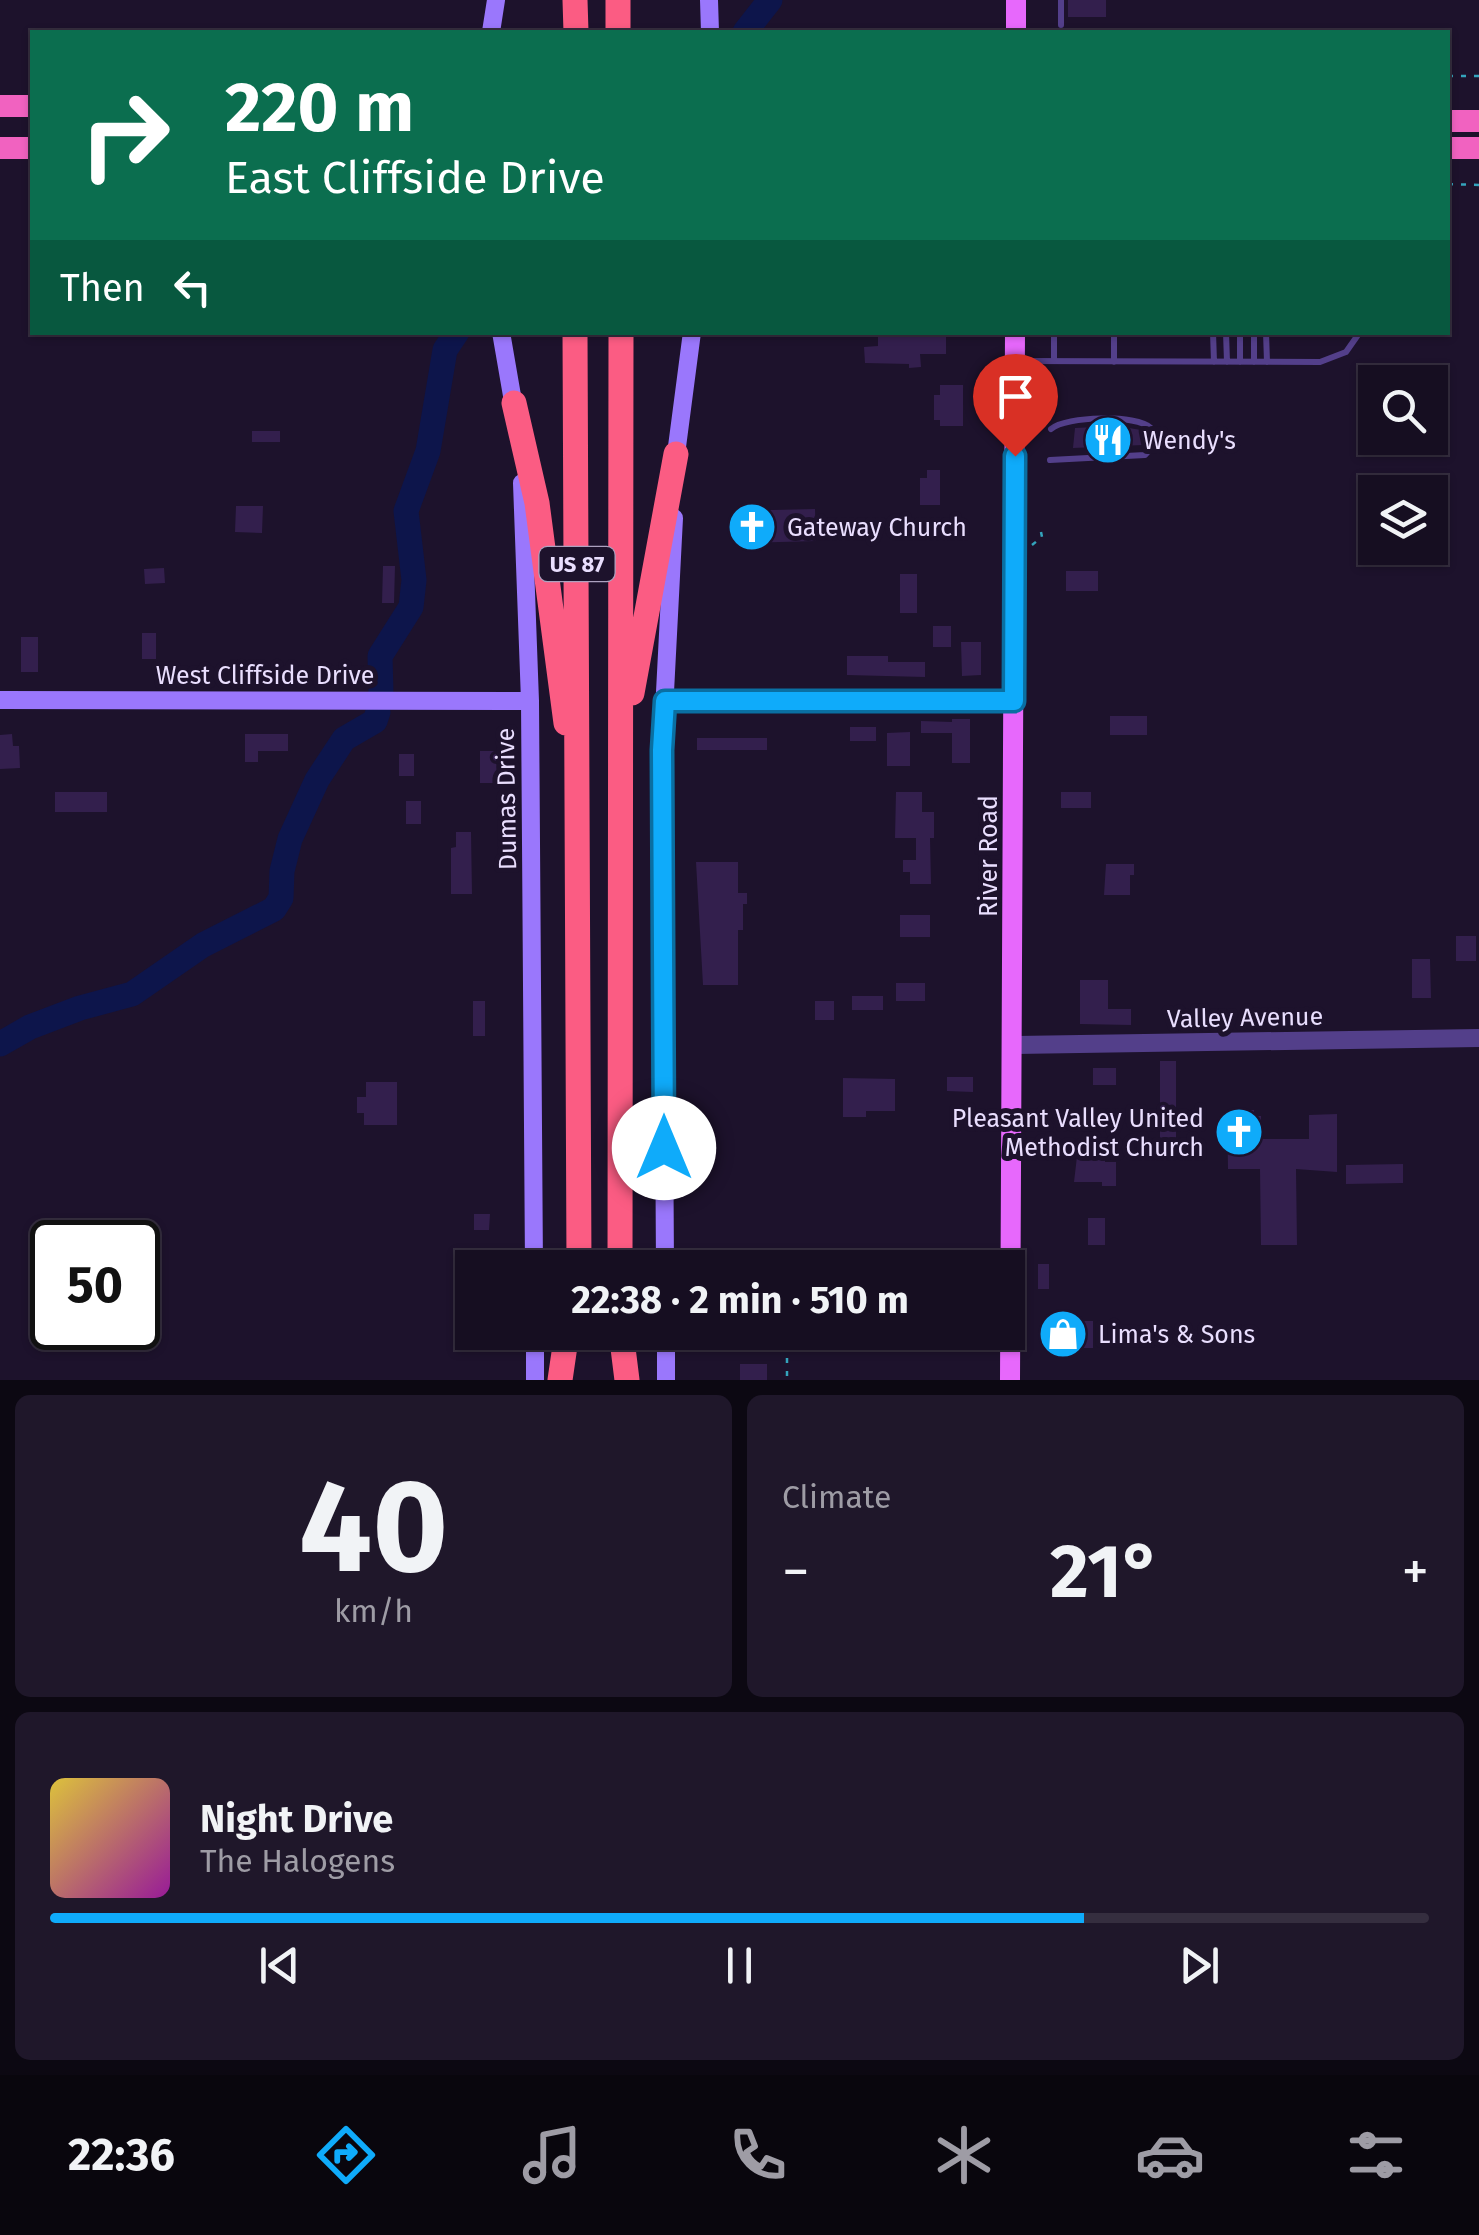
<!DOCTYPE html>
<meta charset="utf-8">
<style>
body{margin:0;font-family:"Fira Sans",sans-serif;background:#1f172a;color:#f1f3f6;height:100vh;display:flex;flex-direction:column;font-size:38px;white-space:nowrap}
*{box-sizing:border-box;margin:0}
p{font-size:32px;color:#9e9ca5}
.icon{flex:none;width:55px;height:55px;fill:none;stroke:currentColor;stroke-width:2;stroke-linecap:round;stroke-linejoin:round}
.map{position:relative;height:1380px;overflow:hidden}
.drawer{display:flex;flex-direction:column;gap:15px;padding:15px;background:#0c0812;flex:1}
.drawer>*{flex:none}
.hud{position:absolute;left:30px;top:30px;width:1420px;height:305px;border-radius:0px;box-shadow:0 2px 8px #0004,0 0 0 2px #352e3f;background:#0b6e4f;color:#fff;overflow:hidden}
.fabs{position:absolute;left:1358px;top:365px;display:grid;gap:20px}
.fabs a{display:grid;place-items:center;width:90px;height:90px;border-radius:0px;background:#160e21;box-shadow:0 2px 8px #0004,0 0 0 2px #352e3f;font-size:50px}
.speed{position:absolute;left:30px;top:1220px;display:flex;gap:20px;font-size:50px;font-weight:700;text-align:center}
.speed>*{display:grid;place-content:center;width:130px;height:130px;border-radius:50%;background:#160e21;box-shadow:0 2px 8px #0004,0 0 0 2px #352e3f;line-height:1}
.speed .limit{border:5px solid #111;border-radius:15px;background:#fff;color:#111}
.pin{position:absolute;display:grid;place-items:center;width:85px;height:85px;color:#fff;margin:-102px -42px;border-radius:50% 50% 50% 0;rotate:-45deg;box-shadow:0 0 10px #0007}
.pin .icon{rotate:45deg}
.me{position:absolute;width:110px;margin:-55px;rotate:0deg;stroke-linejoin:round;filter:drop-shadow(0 0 8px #0008)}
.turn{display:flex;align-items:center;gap:35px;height:210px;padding:0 30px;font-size:45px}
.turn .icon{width:130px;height:130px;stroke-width:2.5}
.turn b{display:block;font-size:70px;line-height:85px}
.then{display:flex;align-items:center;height:95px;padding:0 30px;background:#0003;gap:20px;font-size:38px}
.big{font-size:75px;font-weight:700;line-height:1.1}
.drawer .tile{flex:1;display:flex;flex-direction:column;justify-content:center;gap:15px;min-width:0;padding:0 35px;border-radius:15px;background:#1f172a}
.drawer .dial{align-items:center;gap:0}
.dial b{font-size:130px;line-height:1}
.song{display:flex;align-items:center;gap:30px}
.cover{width:120px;height:120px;border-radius:15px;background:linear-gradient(135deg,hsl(50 70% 55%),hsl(300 70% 35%))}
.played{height:10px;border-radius:5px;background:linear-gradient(90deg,#0fabfa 75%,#352e3f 75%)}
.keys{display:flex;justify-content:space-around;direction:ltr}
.heat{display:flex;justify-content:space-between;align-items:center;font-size:55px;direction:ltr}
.drawer .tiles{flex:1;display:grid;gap:15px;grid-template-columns:1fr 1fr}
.tile:last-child{grid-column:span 2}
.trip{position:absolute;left:455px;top:1250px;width:570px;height:100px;border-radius:0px;background:#160e21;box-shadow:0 2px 8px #0004,0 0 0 2px #352e3f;font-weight:700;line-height:100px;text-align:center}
.tab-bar{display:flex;height:160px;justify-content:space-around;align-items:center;background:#09060d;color:#9e9ca5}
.tab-bar .icon{width:70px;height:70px}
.tab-bar .selected{color:#0fabfa}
.tab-bar b{font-size:45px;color:#f1f3f6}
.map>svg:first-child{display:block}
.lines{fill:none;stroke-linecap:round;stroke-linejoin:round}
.river{stroke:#0d154b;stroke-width:25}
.building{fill:#331f4d}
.path{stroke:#34a4bc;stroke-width:2.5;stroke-dasharray:5 8;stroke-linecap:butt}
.service{stroke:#533f8a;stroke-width:6}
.tertiary{stroke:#533f8a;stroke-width:18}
.secondary{stroke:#9a77fc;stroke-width:18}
.primary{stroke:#e768fc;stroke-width:20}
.trunk{stroke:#f162c0;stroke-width:22}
.motorway{stroke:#fb5c83;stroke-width:25}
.route-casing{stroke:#0a6fa2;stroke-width:25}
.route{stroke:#0fabfa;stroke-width:18}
.labels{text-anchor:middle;stroke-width:10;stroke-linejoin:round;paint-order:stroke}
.shield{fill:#1d122c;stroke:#aca1bf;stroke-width:2.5}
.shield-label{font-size:22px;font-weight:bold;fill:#e9defe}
.poi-label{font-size:25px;fill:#e9defe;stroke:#1d122c;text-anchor:start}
.street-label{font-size:25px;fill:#e9defe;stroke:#1d122c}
</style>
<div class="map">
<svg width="1479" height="1380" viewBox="0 0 1479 1380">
<rect width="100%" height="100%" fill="#1d122c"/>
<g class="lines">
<path class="river" d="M 745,32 L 770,0
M 381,693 L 380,656 L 411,607 L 414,580 L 406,511 L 428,451 L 445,350 L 457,332
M 0,1044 L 30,1027 L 80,1008 L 132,994 L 203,945 L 274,909 L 281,898 L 282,871 L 290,839 L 317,780 L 344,739 L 375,721 L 378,712"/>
</g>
<path class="building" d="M 1068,0 L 1106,0 L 1106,17 L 1068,17 Z
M 878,332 L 946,332 L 946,354 L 920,354 L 921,367 L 909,368 L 909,364 L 865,363 L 864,347 L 878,346 Z
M 940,385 L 963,385 L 963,426 L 940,426 L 940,420 L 934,420 L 934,395 L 940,395 Z
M 1117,426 L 1141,430 L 1143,445 L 1073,448 L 1075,428 Z
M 252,431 L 280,431 L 280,442 L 252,442 Z
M 927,470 L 940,470 L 940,505 L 920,505 L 920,478 L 927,478 Z
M 236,506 L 263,506 L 262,533 L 235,532 Z
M 815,509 L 816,541 L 738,543 L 737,511 Z
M 383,566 L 395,566 L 394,603 L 382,603 Z
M 164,568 L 165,583 L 145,584 L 144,569 Z
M 1066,571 L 1098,571 L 1098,591 L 1066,591 Z
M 900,574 L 917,574 L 917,613 L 900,613 Z
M 933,626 L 951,626 L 951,647 L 933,647 Z
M 142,633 L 156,633 L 156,659 L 142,659 Z
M 21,637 L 38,637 L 38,672 L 21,672 Z
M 961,642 L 981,642 L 981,675 L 962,676 Z
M 847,656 L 888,656 L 888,662 L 925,662 L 925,677 L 847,675 Z
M 1110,716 L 1147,716 L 1147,735 L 1110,735 Z
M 952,719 L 970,719 L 970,763 L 952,763 L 952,733 L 921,733 L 921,721 L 952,722 Z
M 850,727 L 876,727 L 876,741 L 850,741 Z
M 910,732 L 910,766 L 887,766 L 887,733 Z
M 12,734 L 13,746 L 19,746 L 20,768 L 0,769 L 0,735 Z
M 245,734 L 288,734 L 288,751 L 258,751 L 258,762 L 245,762 Z
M 697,738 L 767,738 L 767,750 L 697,750 Z
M 480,751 L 502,751 L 502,775 L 493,775 L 493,783 L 480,783 Z
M 399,754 L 414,754 L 414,776 L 399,776 Z
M 55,792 L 107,792 L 107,812 L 55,812 Z
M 896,792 L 922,792 L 922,812 L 934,812 L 934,838 L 930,838 L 931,884 L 910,884 L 910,872 L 903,872 L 903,860 L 916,860 L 916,838 L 895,838 Z
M 1061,792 L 1091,792 L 1091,808 L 1061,808 Z
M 406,801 L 421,801 L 421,824 L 406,824 Z
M 456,832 L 471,832 L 472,894 L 451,894 L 451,848 L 456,847 Z
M 696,862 L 738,862 L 738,893 L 747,893 L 747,904 L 743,904 L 743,930 L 738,930 L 738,985 L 703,985 Z
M 1106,864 L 1134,864 L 1134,875 L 1130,875 L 1130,895 L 1104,895 Z
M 900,915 L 930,915 L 930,937 L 900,937 Z
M 1456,936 L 1476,936 L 1476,961 L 1456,961 Z
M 1412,959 L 1430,959 L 1431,998 L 1412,998 Z
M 1080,980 L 1108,980 L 1108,1009 L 1131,1009 L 1131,1025 L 1080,1024 Z
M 896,983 L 925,983 L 925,1001 L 896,1001 Z
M 852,996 L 883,996 L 883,1010 L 852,1010 Z
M 473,1001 L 485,1001 L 485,1036 L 473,1036 Z
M 815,1001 L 834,1001 L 834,1020 L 815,1020 Z
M 1160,1061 L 1176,1061 L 1176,1141 L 1160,1141 Z
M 1093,1068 L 1116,1068 L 1116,1085 L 1093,1085 Z
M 947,1077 L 973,1077 L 973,1092 L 947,1091 Z
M 843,1078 L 895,1079 L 895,1111 L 866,1111 L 866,1117 L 843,1117 Z
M 366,1082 L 397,1082 L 397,1125 L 364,1125 L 364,1113 L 357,1113 L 357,1097 L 366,1097 Z
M 1227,1110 L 1254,1110 L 1254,1116 L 1261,1116 L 1261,1139 L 1309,1139 L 1309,1115 L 1337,1114 L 1337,1172 L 1296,1169 L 1297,1245 L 1261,1245 L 1260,1169 L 1228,1169 Z
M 1078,1148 L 1105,1148 L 1105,1162 L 1116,1162 L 1116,1186 L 1102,1186 L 1102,1182 L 1074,1182 Z
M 1403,1164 L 1403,1183 L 1346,1184 L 1346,1165 Z
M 474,1214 L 490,1214 L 489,1230 L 474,1230 Z
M 1088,1218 L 1105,1218 L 1105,1245 L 1088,1245 Z
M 890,1251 L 921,1251 L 921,1268 L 890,1268 Z
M 1038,1264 L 1049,1264 L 1049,1289 L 1038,1289 Z
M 1051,1321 L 1093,1321 L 1093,1348 L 1052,1348 Z
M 740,1364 L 767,1364 L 767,1380 L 740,1380 Z"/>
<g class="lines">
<path class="path" d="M 1448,76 L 1479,76
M 1448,184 L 1479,185
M 1032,545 L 1042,537 L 1041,532
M 787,1332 L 787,1380"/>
<path class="service" d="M 1061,0 L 1061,25
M 1054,332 L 1054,361
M 1114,332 L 1114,362
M 1213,332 L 1214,362
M 1226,332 L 1227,362
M 1240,332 L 1240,362
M 1254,332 L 1254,362
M 1266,332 L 1267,362
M 1018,361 L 1320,362 L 1346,352 L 1360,332
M 1050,460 L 1145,455 L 1155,444 L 1151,428 C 1137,414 1066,416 1051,429"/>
<path class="tertiary" d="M 1012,1045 L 1479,1038"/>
<path class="secondary" d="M 709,0 L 710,32
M 491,32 L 496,0
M 501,332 L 515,413
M 675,462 L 692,332
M 522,483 L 530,701 L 534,1268
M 0,700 L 530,701
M 665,701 L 1014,701
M 665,1268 L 662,750 L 674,518
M 535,1332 L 535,1380
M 666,1332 L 666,1380"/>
<path class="primary" d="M 1016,32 L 1016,0
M 1010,1380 L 1015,332"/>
<path class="trunk" d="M 0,106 L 32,106
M 1448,121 L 1479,121
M 0,148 L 32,148
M 1448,148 L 1479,148"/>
<path class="motorway" d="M 575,0 L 576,32
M 618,32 L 618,0
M 575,332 L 579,1268
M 514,403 L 537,503 L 566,723
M 632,693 L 676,454
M 620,1268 L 621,332
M 621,1332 L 627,1380
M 560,1380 L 567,1332"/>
</g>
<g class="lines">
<g class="route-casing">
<path id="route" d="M 664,1148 L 662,750 L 665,701 L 1014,701 L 1015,456"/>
</g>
<use href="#route" class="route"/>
</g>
<defs>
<g id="restaurant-disc" transform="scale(2.5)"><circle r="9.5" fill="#0fabfa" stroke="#1d122c"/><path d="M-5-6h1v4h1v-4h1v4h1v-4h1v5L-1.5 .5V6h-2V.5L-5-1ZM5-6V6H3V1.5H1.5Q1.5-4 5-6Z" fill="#fff"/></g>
<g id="church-disc" transform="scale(2.5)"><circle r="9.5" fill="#0fabfa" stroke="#1d122c"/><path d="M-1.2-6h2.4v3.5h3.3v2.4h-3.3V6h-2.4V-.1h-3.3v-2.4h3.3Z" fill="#fff"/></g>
<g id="shop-disc" transform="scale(2.5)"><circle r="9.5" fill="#0fabfa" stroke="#1d122c"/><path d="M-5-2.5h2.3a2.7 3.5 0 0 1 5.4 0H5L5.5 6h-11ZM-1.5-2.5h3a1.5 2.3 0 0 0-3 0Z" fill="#fff"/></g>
</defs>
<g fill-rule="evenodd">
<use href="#restaurant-disc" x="1108" y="440"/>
<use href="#church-disc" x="752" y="527"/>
<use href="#church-disc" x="1239" y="1132"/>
<use href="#shop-disc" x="1063" y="1334"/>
</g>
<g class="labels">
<rect class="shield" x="539.5" y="547" width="75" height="34" rx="8"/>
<g class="shield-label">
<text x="577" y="572">US 87</text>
</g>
<g class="poi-label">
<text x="1143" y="449">Wendy's</text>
<text x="787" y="536">Gateway Church</text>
<text x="1204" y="1127" text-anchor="end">Pleasant Valley United<tspan x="1204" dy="29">Methodist Church</tspan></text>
<text x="1098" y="1343">Lima's &amp; Sons</text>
</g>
<g class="street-label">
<text x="265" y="684">West Cliffside Drive</text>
<text transform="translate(506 799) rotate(-91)" y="9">Dumas Drive</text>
<text transform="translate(988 856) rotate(-90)" y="9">River Road</text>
<text transform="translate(1245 1017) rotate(-1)" y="9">Valley Avenue</text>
</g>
</g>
</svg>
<div class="fabs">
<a><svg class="icon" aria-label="search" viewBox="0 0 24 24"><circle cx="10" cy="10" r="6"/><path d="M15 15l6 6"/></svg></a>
<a><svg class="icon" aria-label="layers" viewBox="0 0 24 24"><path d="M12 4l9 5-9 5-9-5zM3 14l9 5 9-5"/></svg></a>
</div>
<div class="speed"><div class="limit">50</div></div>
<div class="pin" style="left:1015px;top:456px;background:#d93025"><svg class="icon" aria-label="arrive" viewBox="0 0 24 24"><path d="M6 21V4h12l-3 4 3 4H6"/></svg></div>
<svg class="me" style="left:664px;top:1148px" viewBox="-20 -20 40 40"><circle r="19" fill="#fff"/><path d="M0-13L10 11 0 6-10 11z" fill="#0fabfa"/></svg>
<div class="trip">22:38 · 2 min · 510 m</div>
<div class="hud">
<div class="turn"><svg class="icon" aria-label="right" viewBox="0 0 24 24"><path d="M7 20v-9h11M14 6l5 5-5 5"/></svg><div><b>220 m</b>East Cliffside Drive</div></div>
<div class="then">Then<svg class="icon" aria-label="left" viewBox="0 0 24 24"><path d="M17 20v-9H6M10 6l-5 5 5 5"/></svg></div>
</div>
</div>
<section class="drawer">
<div class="tiles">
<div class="tile dial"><b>40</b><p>km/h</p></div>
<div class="tile"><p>Climate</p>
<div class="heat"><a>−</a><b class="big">21°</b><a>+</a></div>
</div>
<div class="tile">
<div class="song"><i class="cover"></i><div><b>Night Drive</b><p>The Halogens</p></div></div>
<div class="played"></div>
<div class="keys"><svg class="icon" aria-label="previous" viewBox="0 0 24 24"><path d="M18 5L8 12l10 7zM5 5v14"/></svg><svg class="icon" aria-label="pause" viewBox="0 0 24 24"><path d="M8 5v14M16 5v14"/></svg><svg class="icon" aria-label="next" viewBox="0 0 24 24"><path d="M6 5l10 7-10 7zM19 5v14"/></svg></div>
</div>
</div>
</section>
<nav class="tab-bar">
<b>22:36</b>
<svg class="icon selected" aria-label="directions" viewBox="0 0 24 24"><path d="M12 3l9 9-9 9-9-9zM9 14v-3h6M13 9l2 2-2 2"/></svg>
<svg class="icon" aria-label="music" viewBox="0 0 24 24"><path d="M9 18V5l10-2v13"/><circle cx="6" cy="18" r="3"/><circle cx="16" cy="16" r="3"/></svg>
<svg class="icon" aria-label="phone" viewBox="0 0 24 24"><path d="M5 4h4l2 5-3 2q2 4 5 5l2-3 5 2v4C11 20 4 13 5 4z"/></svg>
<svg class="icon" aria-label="climate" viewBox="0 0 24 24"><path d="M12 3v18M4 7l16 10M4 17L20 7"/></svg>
<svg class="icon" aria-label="car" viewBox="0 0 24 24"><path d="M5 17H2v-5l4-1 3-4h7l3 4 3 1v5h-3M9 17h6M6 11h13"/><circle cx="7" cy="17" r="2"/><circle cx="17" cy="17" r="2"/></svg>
<svg class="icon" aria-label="filters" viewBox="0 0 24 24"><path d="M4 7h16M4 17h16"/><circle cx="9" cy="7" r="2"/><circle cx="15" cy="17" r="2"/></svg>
</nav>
